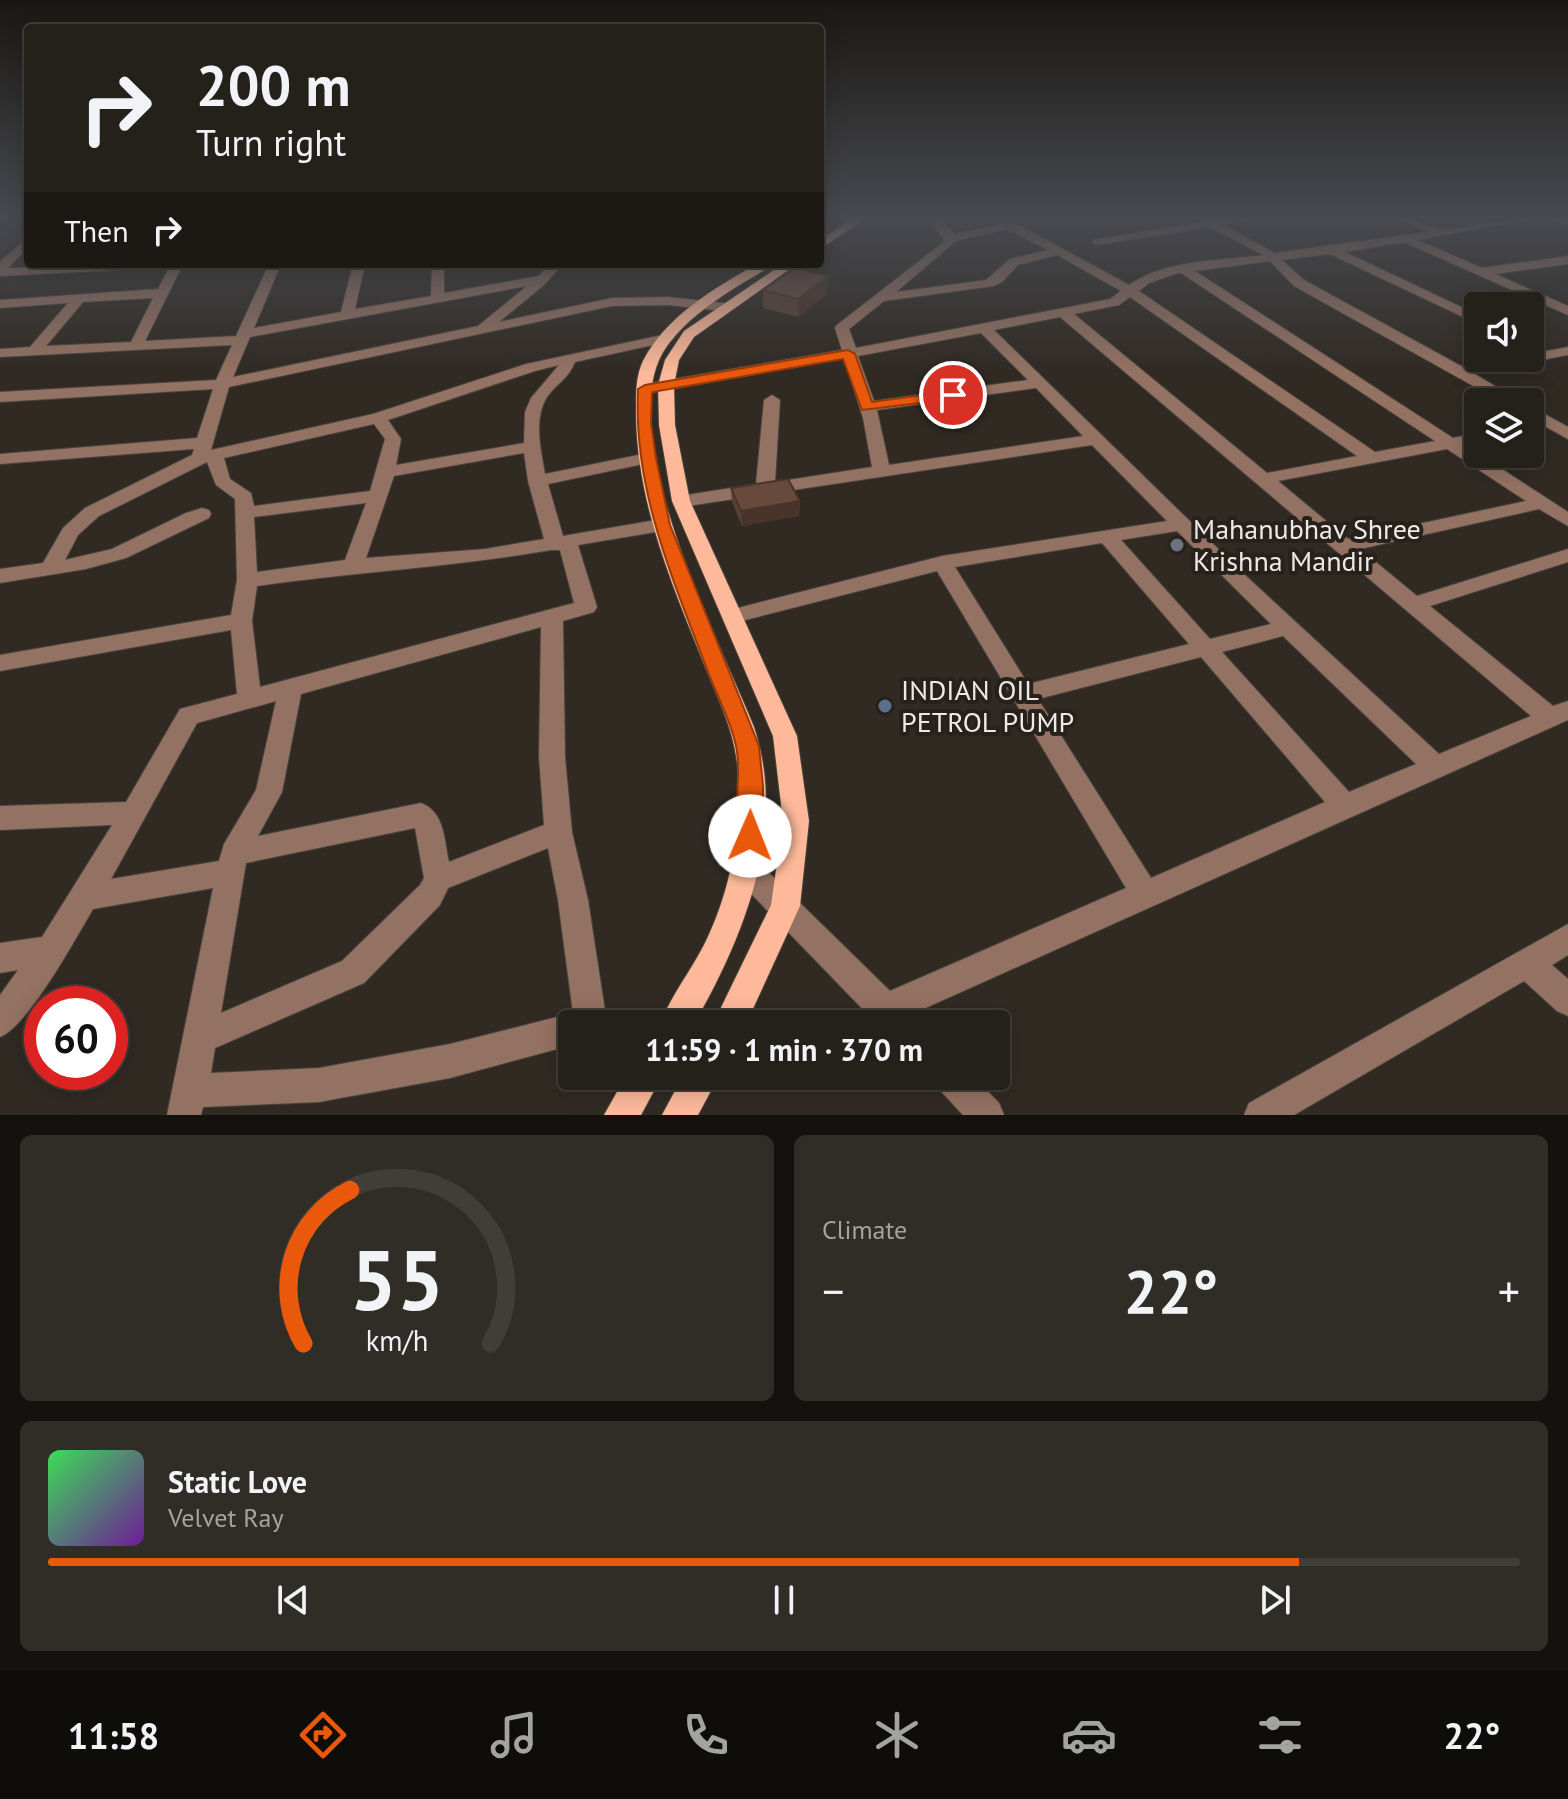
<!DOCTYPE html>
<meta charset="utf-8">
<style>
body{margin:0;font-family:"PT Sans",sans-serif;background:#302d27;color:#f1f3f6;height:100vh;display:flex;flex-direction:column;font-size:30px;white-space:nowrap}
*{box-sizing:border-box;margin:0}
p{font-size:26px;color:#a3a3a2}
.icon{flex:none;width:44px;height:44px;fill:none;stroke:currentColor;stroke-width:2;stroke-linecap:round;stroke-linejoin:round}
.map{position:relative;height:1115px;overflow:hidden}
.side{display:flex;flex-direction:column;gap:20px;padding:20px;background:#14120e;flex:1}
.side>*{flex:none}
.guide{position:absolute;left:24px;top:24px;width:800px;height:244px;border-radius:8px;box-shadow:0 4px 20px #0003,0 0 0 2px #413e39;background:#24201a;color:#f1f3f6;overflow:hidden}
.tools{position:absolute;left:1464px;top:292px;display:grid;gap:16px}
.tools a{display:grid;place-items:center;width:80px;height:80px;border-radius:8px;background:#24201a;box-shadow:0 4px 20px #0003,0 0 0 2px #413e39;font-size:40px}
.speed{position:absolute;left:24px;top:986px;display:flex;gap:16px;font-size:40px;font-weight:700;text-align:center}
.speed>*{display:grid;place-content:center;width:104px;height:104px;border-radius:50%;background:#24201a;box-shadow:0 4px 20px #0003,0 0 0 2px #413e39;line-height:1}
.speed .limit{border:12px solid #d22;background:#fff;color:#111}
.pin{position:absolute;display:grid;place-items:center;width:68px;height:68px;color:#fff;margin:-34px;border:4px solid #fff;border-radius:50%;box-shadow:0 2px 8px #0007}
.me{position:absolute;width:88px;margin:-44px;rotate:1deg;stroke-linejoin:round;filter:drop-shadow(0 0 6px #0008)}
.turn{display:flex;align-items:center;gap:28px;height:168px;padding:0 40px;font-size:36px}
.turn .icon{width:104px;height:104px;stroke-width:2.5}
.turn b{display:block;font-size:56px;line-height:68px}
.then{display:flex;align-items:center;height:76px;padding:0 40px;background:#0003;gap:16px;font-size:30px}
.big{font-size:60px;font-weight:700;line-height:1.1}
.side .card{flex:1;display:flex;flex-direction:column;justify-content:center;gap:12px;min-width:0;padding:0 28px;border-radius:12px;background:#302d27}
.side .dial{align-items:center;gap:0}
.dial svg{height:208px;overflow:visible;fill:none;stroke:#413e39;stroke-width:7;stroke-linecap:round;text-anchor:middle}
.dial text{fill:#f1f3f6;stroke:none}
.song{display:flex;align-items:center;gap:24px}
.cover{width:96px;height:96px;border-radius:12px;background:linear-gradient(135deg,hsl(130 70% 55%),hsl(280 70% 35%))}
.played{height:8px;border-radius:4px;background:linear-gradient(90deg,#ea580c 85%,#413e39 85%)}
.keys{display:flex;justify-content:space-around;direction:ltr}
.heat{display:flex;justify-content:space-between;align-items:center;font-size:44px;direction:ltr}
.side .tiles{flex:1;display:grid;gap:20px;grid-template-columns:1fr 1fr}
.card:last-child{grid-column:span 2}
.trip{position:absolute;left:558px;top:1010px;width:452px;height:80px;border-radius:8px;background:#24201a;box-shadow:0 4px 20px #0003,0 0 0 2px #413e39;font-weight:700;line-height:80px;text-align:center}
.tabs{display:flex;height:128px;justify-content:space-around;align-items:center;background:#0e0d0a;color:#a3a3a2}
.tabs .icon{width:56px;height:56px}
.tabs .selected{color:#ea580c}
.tabs b{font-size:36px;color:#f1f3f6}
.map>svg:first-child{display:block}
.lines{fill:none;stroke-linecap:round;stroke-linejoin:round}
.minor-casing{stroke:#4a453e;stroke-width:2}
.major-casing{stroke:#4a453e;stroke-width:2}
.minor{fill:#947263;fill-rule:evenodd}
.major{fill:#fdb99a;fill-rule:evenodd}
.wall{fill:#594034}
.shaded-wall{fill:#49342b}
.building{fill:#684a3d;stroke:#49342b;stroke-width:2}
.route{fill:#ea580c;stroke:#983908;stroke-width:2}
.worship-dot{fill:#6b7280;stroke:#26211a;stroke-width:3}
.service-dot{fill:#5c6f8a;stroke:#26211a;stroke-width:3}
.labels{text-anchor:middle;stroke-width:8;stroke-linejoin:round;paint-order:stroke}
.poi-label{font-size:28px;fill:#ede9e5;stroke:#26211a;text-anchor:start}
</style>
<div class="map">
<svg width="1568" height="1115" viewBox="0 0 1568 1115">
<rect width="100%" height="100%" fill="#302a23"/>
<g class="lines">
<g class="minor-casing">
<path id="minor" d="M 927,217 L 939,217 L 954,234 L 1007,223 L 1021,226 L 1129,285 C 1166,259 1220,261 1263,255 L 1210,227 L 1097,245 L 1093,244 L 1093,240 L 1200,222 L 1194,217 L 1213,220 L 1258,217 L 1224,225 L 1275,253 L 1427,232 L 1396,217 C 1414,217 1430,230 1445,229 C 1478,227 1508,217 1541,217 L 1418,240 L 1482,268 L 1568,256 L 1568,264 L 1495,274 L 1568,306 L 1568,315 L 1404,242 L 1345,252 L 1478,315 L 1478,324 L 1330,254 L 1282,260 L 1304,280 L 1461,366 L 1507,358 L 1530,358 L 1530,354 L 1568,347 L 1568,355 L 1473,373 L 1522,402 L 1502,402 L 1294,286 L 1270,261 L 1195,271 L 1453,438 L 1478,433 L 1478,443 L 1465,445 L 1568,512 L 1568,526 L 1539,509 L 1360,549 L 1417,596 L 1568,549 L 1568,562 L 1430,606 L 1553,706 L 1568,701 L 1568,720 L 912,1014 L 916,1024 L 877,1024 L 735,877 L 731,868 L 735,859 L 745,855 L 755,859 L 890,991 L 1126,888 L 937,571 L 734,623 L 726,621 L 723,616 L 726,611 L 734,609 L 942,556 L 1167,521 L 1092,445 L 681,507 L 672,501 L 674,497 L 756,484 L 764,400 L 772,395 L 780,400 L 775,482 L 872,467 L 863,418 L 844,358 L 645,394 L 637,389 L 645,384 L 842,350 L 835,328 L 837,325 L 945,241 ZM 1007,229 L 1048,250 L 1010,259 L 986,280 L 896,292 L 956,241 ZM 1057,255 L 1121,291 L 1110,299 L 856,348 L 849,329 L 884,301 L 994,286 L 1002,282 L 1018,265 ZM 1178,273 L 1181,273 L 1435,441 L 1375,452 L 1139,291 L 1149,283 ZM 1130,297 L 1357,456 L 1267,473 L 1074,314 L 1119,305 ZM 1060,317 L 1531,716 L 1439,754 L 1246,576 L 994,330 ZM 981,333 L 1028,380 L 874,401 L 858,356 ZM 1036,388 L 1083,436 L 889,465 L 877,410 ZM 1447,449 L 1526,501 L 1348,539 L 1278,481 ZM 1177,531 L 1271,624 L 1210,639 L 1121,540 ZM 1102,543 L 1189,644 L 1028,684 L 955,567 ZM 1283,636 L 1416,764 L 1349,792 L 1222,652 ZM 1201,657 L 1325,802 L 1151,878 L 1038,699 Z
M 1550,217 L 1568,218 L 1568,225 L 1551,219 Z
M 820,226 L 827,227 L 829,229 L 820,232 Z
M 28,237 L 28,247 L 8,268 L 159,264 L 153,268 L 0,276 L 0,262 Z
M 171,264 L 183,264 L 145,341 L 236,336 L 269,264 L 281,264 L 254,328 L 341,312 L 353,264 L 365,264 L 355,309 L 431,296 L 432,264 L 444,264 L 444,293 L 539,276 L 550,264 L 563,264 L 544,285 L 499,322 L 612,298 L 668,297 L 724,303 L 731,307 L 724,311 L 668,305 L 612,306 L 229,387 L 211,450 L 373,414 L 526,364 L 667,334 L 674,338 L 667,342 L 575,362 C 569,378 556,384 547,397 C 533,419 541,451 545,474 L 648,453 L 657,458 L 648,463 L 548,484 L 563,536 L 662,519 L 672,525 L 662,531 L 578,545 L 597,607 L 594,612 L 563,621 L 565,757 L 572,832 L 588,900 L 607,1024 L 572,1024 L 572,1045 L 450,1078 L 319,1102 L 203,1107 L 201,1115 L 167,1115 L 213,888 L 93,909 C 76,938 28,1026 0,1037 L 0,995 L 18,970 L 0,973 L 0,943 L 42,937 L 112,825 L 0,830 L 0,806 L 126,802 L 180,709 L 237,694 L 231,630 L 0,671 L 0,655 L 231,615 L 237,580 L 235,499 L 216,485 L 207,462 L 99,516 L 78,535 L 65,560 L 112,549 L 186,513 L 202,508 L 209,510 L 211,514 L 209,518 L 126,558 L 86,569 L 0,583 L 0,569 L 43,563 L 63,528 L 85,508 L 192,455 L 194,449 L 0,464 L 0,454 L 197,438 L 213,389 L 0,402 L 0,392 L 216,380 L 232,345 L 0,357 L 0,349 L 30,347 L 68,303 L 0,308 L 0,300 L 158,289 ZM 527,286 L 478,326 L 233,377 L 250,337 ZM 153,298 L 131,342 L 46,346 L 83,302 ZM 559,365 L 531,398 L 525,412 L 524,443 L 396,465 L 401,439 L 388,420 L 535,371 ZM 374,424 L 385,439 L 370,491 L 254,506 L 251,493 L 230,479 L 224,458 ZM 524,453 L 528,481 L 544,539 L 485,549 L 366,558 L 394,476 ZM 366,503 L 345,560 L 257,572 L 254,517 ZM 551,550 L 560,550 L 574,603 L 260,687 L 252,621 L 257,586 C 355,572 454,567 551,550 ZM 541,627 L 539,757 L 544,825 L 449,862 C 444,840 445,812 421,803 L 258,836 L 282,792 L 301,694 ZM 276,701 L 256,790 L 224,844 L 219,861 L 111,879 L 197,723 ZM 415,828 L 424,878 L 420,885 L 342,961 L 221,1013 L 246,863 ZM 548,848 L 558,900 L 573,1013 L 450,1044 L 319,1068 L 211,1073 L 215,1048 L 364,983 L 440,905 L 448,888 Z
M 1530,406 L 1568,427 L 1568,439 L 1530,418 Z
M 1568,924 L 1568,955 L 1552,965 L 1568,979 L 1568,1016 L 1557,1011 L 1524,981 L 1294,1115 L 1244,1115 L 1249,1103 Z
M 933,1076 L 973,1076 L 999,1103 L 1004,1115 L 963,1115 L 938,1088 Z"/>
</g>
<g class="major-casing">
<path id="major" d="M 855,217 L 868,217 L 820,249 L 820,240 Z
M 757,264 L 772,264 C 762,273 748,279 736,287 C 711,303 685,321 667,346 C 608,428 721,644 754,727 C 788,829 744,936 694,1024 L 660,1024 C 671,996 690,972 704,945 C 730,893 742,831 738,774 C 736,732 717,697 702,659 C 670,580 637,501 636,415 C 636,398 635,377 643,361 C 666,316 715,288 757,264 Z
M 783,264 L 797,264 L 694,337 L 679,360 L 674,385 L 675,425 L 690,501 L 797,736 L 809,821 L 800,906 L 746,1024 L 713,1024 L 771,905 L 783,821 L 773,736 L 672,501 L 659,425 L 658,385 L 665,360 L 684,331 Z
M 626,1076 L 662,1076 L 641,1115 L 604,1115 Z
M 683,1076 L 719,1076 L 698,1115 L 662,1115 Z"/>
</g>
<use href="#minor" class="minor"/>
<use href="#major" class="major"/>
</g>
<path class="wall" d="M 828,276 L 827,294 L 798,317 L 763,308 L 763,290 Z
M 731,488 L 800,501 L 799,516 L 742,526 L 732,502 Z"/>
<path class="shaded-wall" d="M 828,276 L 827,294 L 798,317 L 798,299 Z
M 800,501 L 799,516 L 742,526 L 741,511 Z"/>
<path class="building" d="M 794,268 L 828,276 L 798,299 L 763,290 Z
M 788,479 L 800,501 L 741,511 L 731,488 Z"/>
<linearGradient id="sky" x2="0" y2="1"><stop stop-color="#1a1713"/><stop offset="0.58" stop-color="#484a50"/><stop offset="1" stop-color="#484a50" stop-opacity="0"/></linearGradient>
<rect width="1568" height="374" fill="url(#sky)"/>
<path class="route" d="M 848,350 L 855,354 L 872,402 L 953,391 L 961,395 L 953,399 L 862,410 L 843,359 L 652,392 L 651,423 L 656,458 L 670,525 L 759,746 L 763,786 L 763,836 L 759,844 L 750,847 L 742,844 C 730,820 743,775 736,746 C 731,721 717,696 708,672 C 673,579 633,490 638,389 L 645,385 Z"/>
<circle class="worship-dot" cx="1177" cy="545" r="8"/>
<circle class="service-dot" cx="885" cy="706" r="8"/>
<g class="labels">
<g class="poi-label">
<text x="1193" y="539">Mahanubhav Shree<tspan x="1193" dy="32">Krishna Mandir</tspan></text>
<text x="901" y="700">INDIAN OIL<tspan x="901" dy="32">PETROL PUMP</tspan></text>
</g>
</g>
</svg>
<div class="tools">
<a><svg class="icon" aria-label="sound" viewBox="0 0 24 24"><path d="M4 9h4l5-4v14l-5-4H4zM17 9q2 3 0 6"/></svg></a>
<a><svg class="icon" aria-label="layers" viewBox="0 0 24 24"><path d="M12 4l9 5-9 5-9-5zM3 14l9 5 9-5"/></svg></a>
</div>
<div class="speed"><div class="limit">60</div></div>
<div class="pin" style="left:953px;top:395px;background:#d93025"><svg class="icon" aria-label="arrive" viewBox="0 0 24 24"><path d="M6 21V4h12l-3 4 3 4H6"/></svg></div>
<svg class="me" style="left:750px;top:836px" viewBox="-20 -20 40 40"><circle r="19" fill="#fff"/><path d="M0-13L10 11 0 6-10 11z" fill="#ea580c"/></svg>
<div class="trip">11:59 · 1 min · 370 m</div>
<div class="guide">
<div class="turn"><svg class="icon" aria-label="right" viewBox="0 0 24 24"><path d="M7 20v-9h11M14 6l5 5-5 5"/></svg><div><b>200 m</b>Turn right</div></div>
<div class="then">Then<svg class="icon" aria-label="right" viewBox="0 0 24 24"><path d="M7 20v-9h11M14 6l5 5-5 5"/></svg></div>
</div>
</div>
<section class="side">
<div class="tiles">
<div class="card dial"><svg viewBox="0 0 100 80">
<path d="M14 69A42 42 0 1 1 86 69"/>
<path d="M14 69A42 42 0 0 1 32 10" stroke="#ea580c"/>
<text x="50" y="56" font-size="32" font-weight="700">55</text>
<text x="50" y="72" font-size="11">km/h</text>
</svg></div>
<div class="card"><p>Climate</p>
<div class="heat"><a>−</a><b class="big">22°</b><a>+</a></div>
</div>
<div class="card">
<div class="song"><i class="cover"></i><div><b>Static Love</b><p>Velvet Ray</p></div></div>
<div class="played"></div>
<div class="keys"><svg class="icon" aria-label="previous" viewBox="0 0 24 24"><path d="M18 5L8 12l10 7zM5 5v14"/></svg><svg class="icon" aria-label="pause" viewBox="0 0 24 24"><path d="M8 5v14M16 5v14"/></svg><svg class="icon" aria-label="next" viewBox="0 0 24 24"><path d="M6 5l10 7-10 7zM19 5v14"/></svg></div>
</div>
</div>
</section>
<nav class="tabs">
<b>11:58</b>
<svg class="icon selected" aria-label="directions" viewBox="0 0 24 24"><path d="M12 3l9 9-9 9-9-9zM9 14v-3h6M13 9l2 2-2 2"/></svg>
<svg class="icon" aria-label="music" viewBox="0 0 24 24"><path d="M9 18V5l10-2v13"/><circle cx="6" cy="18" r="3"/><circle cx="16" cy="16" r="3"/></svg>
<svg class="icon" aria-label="phone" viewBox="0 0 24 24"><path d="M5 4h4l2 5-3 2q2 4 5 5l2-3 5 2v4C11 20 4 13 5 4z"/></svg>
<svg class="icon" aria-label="climate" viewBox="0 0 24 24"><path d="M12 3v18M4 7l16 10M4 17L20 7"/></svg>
<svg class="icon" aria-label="car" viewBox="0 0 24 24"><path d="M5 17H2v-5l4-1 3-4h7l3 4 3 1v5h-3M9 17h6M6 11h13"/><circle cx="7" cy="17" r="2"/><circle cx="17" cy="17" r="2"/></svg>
<svg class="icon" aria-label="filters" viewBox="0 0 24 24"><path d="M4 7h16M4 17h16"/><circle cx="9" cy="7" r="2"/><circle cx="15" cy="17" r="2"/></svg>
<b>22°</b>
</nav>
